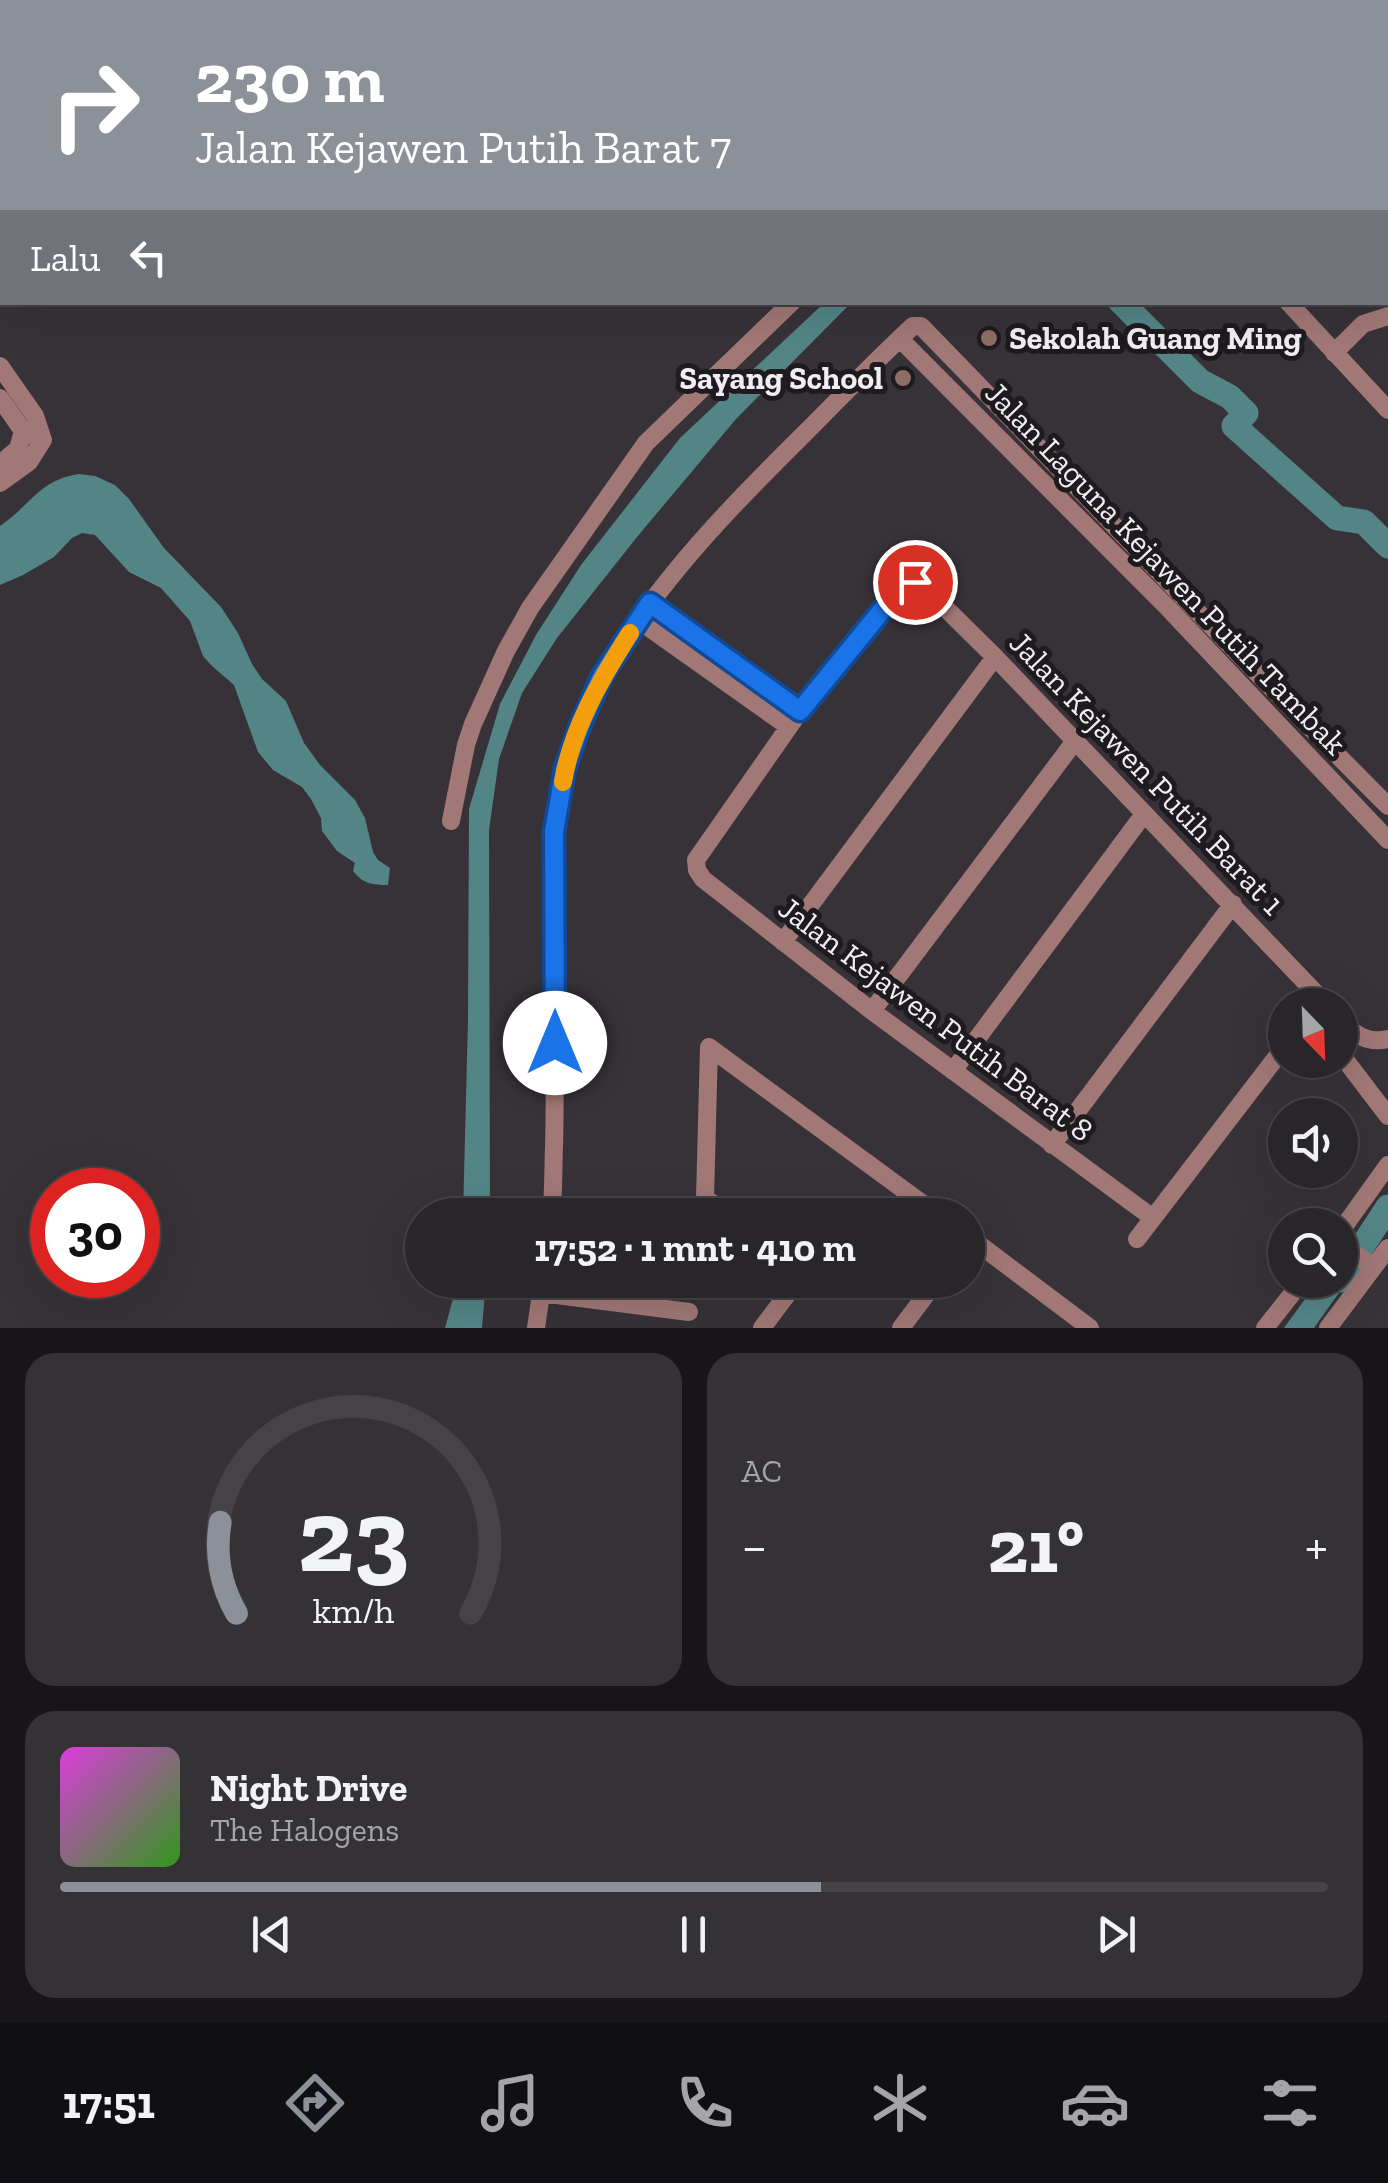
<!DOCTYPE html>
<html lang="id">
<meta charset="utf-8">
<style>
body{margin:0;font-family:"Zilla Slab",serif;background:#353236;color:#f1f3f6;height:100vh;display:flex;flex-direction:column;font-size:38px;white-space:nowrap}
*{box-sizing:border-box;margin:0}
p{font-size:32px;color:#a5a5a8}
.icon{flex:none;width:55px;height:55px;fill:none;stroke:currentColor;stroke-width:2;stroke-linecap:round;stroke-linejoin:round}
.map{position:relative;height:1328px;overflow:hidden}
.side{display:flex;flex-direction:column;gap:25px;padding:25px;background:#171517;flex:1}
.side>*{flex:none}
.hud{position:absolute;left:0px;top:0px;width:1390px;height:305px;box-shadow:0 10px 40px #0002,0 0 0 2px #454347;background:#8c9099;color:#fff;overflow:hidden}
.needle{width:65px;rotate:157deg}
.fabs{position:absolute;left:1268px;top:988px;display:grid;gap:20px}
.fabs a{display:grid;place-items:center;width:90px;height:90px;border-radius:50%;background:#29262a;box-shadow:0 10px 40px #0002,0 0 0 2px #454347;font-size:50px}
.speed{position:absolute;left:30px;top:1168px;display:flex;gap:20px;font-size:50px;font-weight:700;text-align:center}
.speed>*{display:grid;place-content:center;width:130px;height:130px;border-radius:50%;background:#29262a;box-shadow:0 10px 40px #0002,0 0 0 2px #454347;line-height:1}
.speed .limit{border:15px solid #d22;background:#fff;color:#111}
.pin{position:absolute;display:grid;place-items:center;width:85px;height:85px;color:#fff;margin:-42px;border:5px solid #fff;border-radius:50%;box-shadow:0 2px 10px #0007}
.me{position:absolute;width:110px;margin:-55px;rotate:0deg;stroke-linejoin:round;filter:drop-shadow(0 0 8px #0008)}
.turn{display:flex;align-items:center;gap:35px;height:210px;padding:0 30px;font-size:45px}
.turn .icon{width:130px;height:130px;stroke-width:2.5}
.turn b{display:block;font-size:70px;line-height:85px}
.then{display:flex;align-items:center;height:95px;padding:0 30px;background:#0003;gap:20px;font-size:38px}
.big{font-size:75px;font-weight:800;line-height:1.1}
.side .widget{flex:1;display:flex;flex-direction:column;justify-content:center;gap:15px;min-width:0;padding:0 35px;border-radius:30px;background:#353236}
.side .dial{align-items:center;gap:0}
.dial svg{height:260px;overflow:visible;fill:none;stroke:#454347;stroke-width:7;stroke-linecap:round;text-anchor:middle}
.dial text{fill:#f1f3f6;stroke:none}
.song{display:flex;align-items:center;gap:30px}
.cover{width:120px;height:120px;border-radius:15px;background:linear-gradient(135deg,hsl(300 70% 55%),hsl(110 70% 35%))}
.played{height:10px;border-radius:5px;background:linear-gradient(90deg,#8c9099 60%,#454347 60%)}
.keys{display:flex;justify-content:space-around;direction:ltr}
.heat{display:flex;justify-content:space-between;align-items:center;font-size:55px;direction:ltr}
.side .tiles{flex:1;display:grid;gap:25px;grid-template-columns:1fr 1fr}
.widget:last-child{grid-column:span 2}
.trip{position:absolute;left:405px;top:1198px;width:580px;height:100px;border-radius:50px;background:#29262a;box-shadow:0 10px 40px #0002,0 0 0 2px #454347;font-weight:800;line-height:100px;text-align:center}
.dock{display:flex;height:160px;justify-content:space-around;align-items:center;background:#100f11;color:#a5a5a8}
.dock .icon{width:70px;height:70px}
.dock .on{color:#8c9099}
.dock b{font-size:45px;color:#f1f3f6}
.map>svg:first-child{display:block}
.water{fill:#538587}
.lines{fill:none;stroke-linecap:round;stroke-linejoin:round}
.river{stroke:#538587;stroke-width:25}
.minor{stroke:#a17876;stroke-width:18}
.route-casing{stroke:#114b97;stroke-width:25}
.route{stroke:#1a73e8;stroke-width:18}
.slow{stroke:#f59e0b;stroke-width:18}
.education-dot{fill:#8d6e63;stroke:#1d1b1d;stroke-width:4}
.labels{text-anchor:middle;stroke-width:10;stroke-linejoin:round;paint-order:stroke}
.poi-label{font-size:32px;font-weight:bold;fill:#f1eef2;stroke:#1d1b1d;text-anchor:start}
.street-label{font-size:32px;fill:#f1eef2;stroke:#1d1b1d}
</style>
<div class="map">
<svg width="1388" height="1328" viewBox="0 0 1388 1328">
<rect width="100%" height="100%" fill="#373238"/>
<path class="water" d="M 824,303 L 851,303 L 736,419 L 637,537 L 557,638 L 522,693 L 499,759 L 489,830 L 490,1215 L 463,1215 L 468,1019 L 469,809 L 500,704 L 536,635 L 581,565 L 680,438 Z
M 79,474 L 95,476 L 115,485 L 129,499 L 164,548 L 221,607 L 238,633 L 252,664 L 262,679 L 286,701 L 304,743 L 320,765 L 355,800 L 365,818 L 373,852 L 378,860 L 390,868 L 388,885 C 373,885 363,884 353,871 L 355,863 L 337,851 L 322,831 L 321,818 L 311,799 L 302,787 L 273,770 L 258,752 L 234,685 L 212,666 L 203,656 L 190,621 L 161,588 L 129,572 L 95,535 L 82,533 L 72,538 L 54,557 L 23,575 L 0,585 L 0,526 C 31,505 39,480 79,474 Z
M 1340,1268 L 1349,1276 L 1348,1280 L 1314,1328 L 1284,1328 L 1319,1280 L 1340,1280 Z
M 458,1280 L 486,1280 L 482,1328 L 445,1328 Z"/>
<g class="lines">
<path class="river" d="M 1121,302 L 1200,381 L 1230,397 L 1246,413 L 1234,426 L 1337,518 L 1364,522 L 1388,546
M 1340,1280 L 1388,1207"/>
<path class="minor" d="M 1296,0 L 1299,2
M 1039,2 L 1041,0
M 1388,147 L 1388,146
M 1288,302 L 1388,410
M 900,339 L 1169,609 L 1388,840
M 1334,353 L 1363,324 L 1388,316
M 0,366 L 35,416 L 43,440 L 29,462 L 0,483
M 0,398 L 23,431 L 43,440
M 0,464 L 18,449 L 23,431
M 650,603 L 800,711
M 638,620 L 789,727
M 451,821 L 466,745 L 473,724 L 506,651 L 530,608 L 646,443 L 792,302
M 783,942 L 995,657
M 872,1011 L 1075,741
M 1340,1019 C 1354,1034 1366,1044 1388,1039
M 709,1047 L 938,1215
M 1340,1053 L 1388,1116
M 953,1071 L 1144,814
M 1052,1145 L 1233,904
M 705,1198 L 728,1215
M 551,1215 C 554,1192 553,1169 554,1147 C 557,1043 550,939 554,836 C 561,677 699,538 805,433 C 841,397 876,360 913,326 L 921,326 C 1077,486 1230,648 1388,806
M 703,1215 L 705,1198 L 709,1047
M 1153,1218 L 872,1011 L 703,879 L 697,870 L 696,860 L 800,711 L 897,592 L 906,584 L 921,584 L 995,657 L 1327,1005
M 1340,1232 L 1388,1165
M 968,1236 L 1090,1328
M 1137,1239 L 1285,1046
M 1340,1243 L 1373,1267
M 626,1280 L 692,1288
M 541,1293 L 689,1312
M 536,1328 L 543,1280
M 762,1328 L 798,1280
M 901,1328 L 937,1280
M 1265,1328 L 1303,1280
M 1328,1328 L 1388,1248"/>
</g>
<g class="lines">
<g class="route-casing">
<path id="route" d="M 555,1043 L 554,832 L 565,768 L 580,726 L 602,676 L 650,603 L 800,711 L 897,592 L 906,584 L 915,582"/>
</g>
<use href="#route" class="route"/>
<path class="slow" d="M 563,782 C 572,728 601,679 630,633"/>
</g>
<g class="education-dot">
<circle cx="989" cy="338" r="10"/>
<circle cx="903" cy="378" r="10"/>
</g>
<g class="labels">
<g class="poi-label">
<text x="1009" y="349">Sekolah Guang Ming</text>
<text x="883" y="389" text-anchor="end">Sayang School</text>
</g>
<g class="street-label">
<text transform="translate(1166 568) rotate(46)" y="11">Jalan Laguna Kejawen Putih Tambak</text>
<text transform="translate(1147 773) rotate(46)" y="11">Jalan Kejawen Putih Barat 1</text>
<text transform="translate(936 1019) rotate(37)" y="11">Jalan Kejawen Putih Barat 8</text>
</g>
</g>
</svg>
<div class="fabs">
<a><svg class="needle" viewBox="-14 -14 28 28"><path d="M0-13l5 13h-10z" fill="#e53935"/><path d="M0 13l5-13h-10z" fill="#a5a5a8"/></svg></a>
<a><svg class="icon" aria-label="sound" viewBox="0 0 24 24"><path d="M4 9h4l5-4v14l-5-4H4zM17 9q2 3 0 6"/></svg></a>
<a><svg class="icon" aria-label="search" viewBox="0 0 24 24"><circle cx="10" cy="10" r="6"/><path d="M15 15l6 6"/></svg></a>
</div>
<div class="speed"><div class="limit">30</div></div>
<div class="pin" style="left:915px;top:582px;background:#d93025"><svg class="icon" aria-label="arrive" viewBox="0 0 24 24"><path d="M6 21V4h12l-3 4 3 4H6"/></svg></div>
<svg class="me" style="left:555px;top:1043px" viewBox="-20 -20 40 40"><circle r="19" fill="#fff"/><path d="M0-13L10 11 0 6-10 11z" fill="#1a73e8"/></svg>
<div class="trip">17:52 · 1 mnt · 410 m</div>
<div class="hud">
<div class="turn"><svg class="icon" aria-label="right" viewBox="0 0 24 24"><path d="M7 20v-9h11M14 6l5 5-5 5"/></svg><div><b>230 m</b>Jalan Kejawen Putih Barat 7</div></div>
<div class="then">Lalu<svg class="icon" aria-label="left" viewBox="0 0 24 24"><path d="M17 20v-9H6M10 6l-5 5 5 5"/></svg></div>
</div>
</div>
<section class="side">
<div class="tiles">
<div class="widget dial"><svg viewBox="0 0 100 80">
<path d="M14 69A42 42 0 1 1 86 69"/>
<path d="M14 69A42 42 0 0 1 9 41" stroke="#8c9099"/>
<text x="50" y="56" font-size="32" font-weight="700">23</text>
<text x="50" y="72" font-size="11">km/h</text>
</svg></div>
<div class="widget"><p>AC</p>
<div class="heat"><a>−</a><b class="big">21°</b><a>+</a></div>
</div>
<div class="widget">
<div class="song"><i class="cover"></i><div><b>Night Drive</b><p>The Halogens</p></div></div>
<div class="played"></div>
<div class="keys"><svg class="icon" aria-label="previous" viewBox="0 0 24 24"><path d="M18 5L8 12l10 7zM5 5v14"/></svg><svg class="icon" aria-label="pause" viewBox="0 0 24 24"><path d="M8 5v14M16 5v14"/></svg><svg class="icon" aria-label="next" viewBox="0 0 24 24"><path d="M6 5l10 7-10 7zM19 5v14"/></svg></div>
</div>
</div>
</section>
<nav class="dock">
<b>17:51</b>
<svg class="icon on" aria-label="directions" viewBox="0 0 24 24"><path d="M12 3l9 9-9 9-9-9zM9 14v-3h6M13 9l2 2-2 2"/></svg>
<svg class="icon" aria-label="music" viewBox="0 0 24 24"><path d="M9 18V5l10-2v13"/><circle cx="6" cy="18" r="3"/><circle cx="16" cy="16" r="3"/></svg>
<svg class="icon" aria-label="phone" viewBox="0 0 24 24"><path d="M5 4h4l2 5-3 2q2 4 5 5l2-3 5 2v4C11 20 4 13 5 4z"/></svg>
<svg class="icon" aria-label="climate" viewBox="0 0 24 24"><path d="M12 3v18M4 7l16 10M4 17L20 7"/></svg>
<svg class="icon" aria-label="car" viewBox="0 0 24 24"><path d="M5 17H2v-5l4-1 3-4h7l3 4 3 1v5h-3M9 17h6M6 11h13"/><circle cx="7" cy="17" r="2"/><circle cx="17" cy="17" r="2"/></svg>
<svg class="icon" aria-label="filters" viewBox="0 0 24 24"><path d="M4 7h16M4 17h16"/><circle cx="9" cy="7" r="2"/><circle cx="15" cy="17" r="2"/></svg>
</nav>
